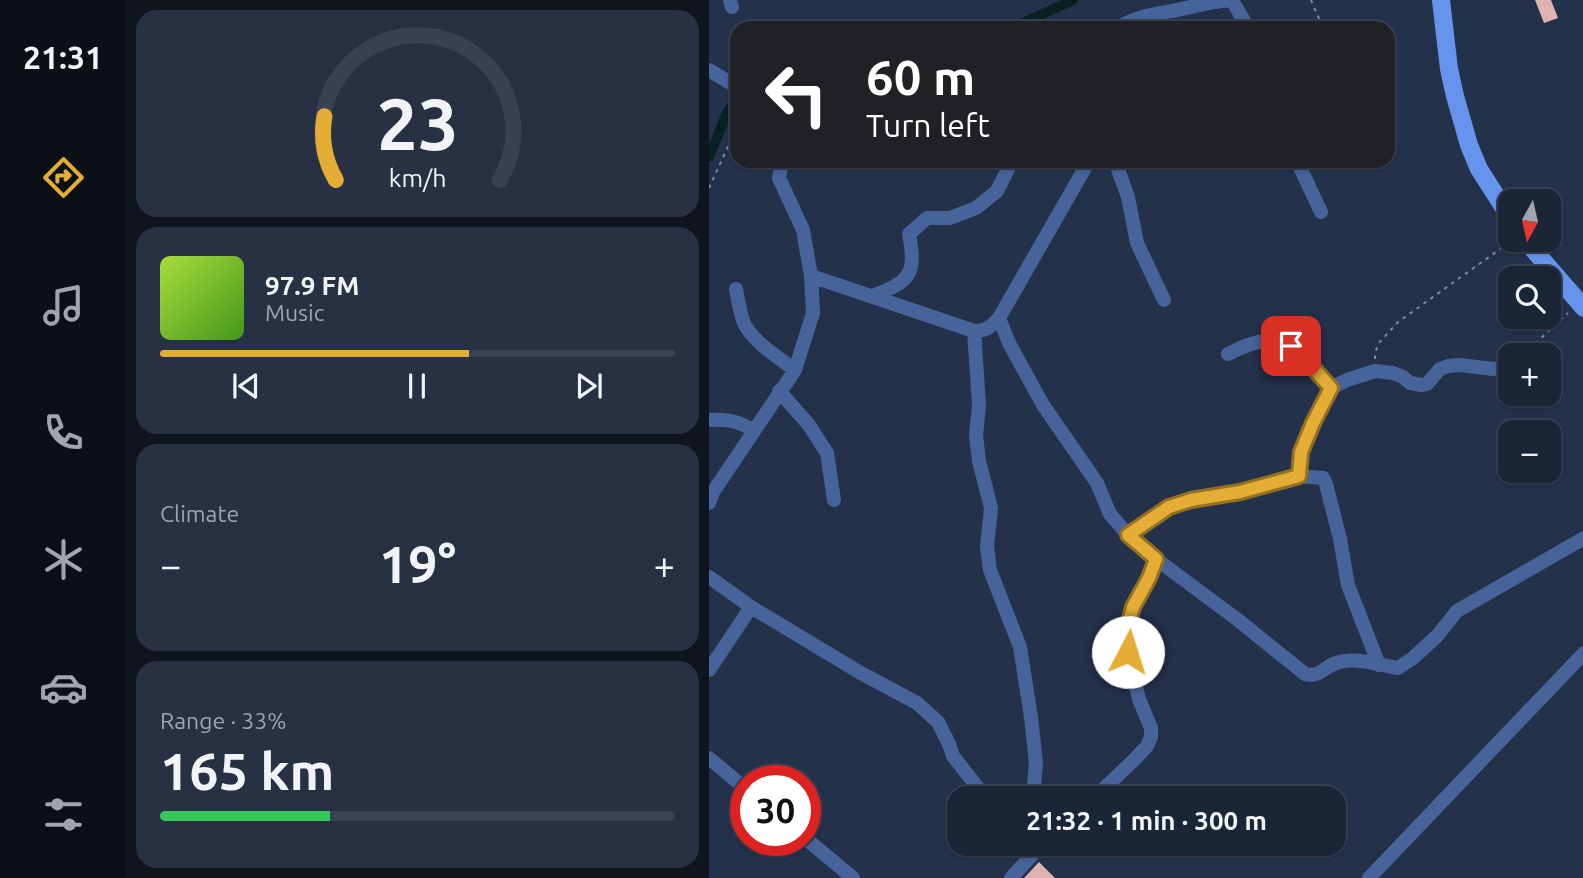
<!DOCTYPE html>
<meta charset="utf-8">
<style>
body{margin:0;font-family:Ubuntu,sans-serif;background:#283143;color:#f1f3f6;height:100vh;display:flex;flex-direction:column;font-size:26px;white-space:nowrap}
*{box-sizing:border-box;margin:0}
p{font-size:23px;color:#a0a5ae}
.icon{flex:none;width:38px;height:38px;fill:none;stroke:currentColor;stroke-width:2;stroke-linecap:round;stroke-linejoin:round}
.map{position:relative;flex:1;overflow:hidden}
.sheet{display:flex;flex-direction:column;gap:10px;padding:10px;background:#0f141f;width:583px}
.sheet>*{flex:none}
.banner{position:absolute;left:21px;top:21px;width:665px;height:147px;border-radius:21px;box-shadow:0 2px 5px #0004,0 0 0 2px #394253;background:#202124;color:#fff;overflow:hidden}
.needle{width:46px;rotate:188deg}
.tools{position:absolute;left:789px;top:189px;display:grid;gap:14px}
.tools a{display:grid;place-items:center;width:63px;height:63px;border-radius:14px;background:#1b2538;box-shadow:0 2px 5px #0004,0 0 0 2px #394253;font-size:35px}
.speed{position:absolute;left:21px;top:765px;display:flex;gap:14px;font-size:35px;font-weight:700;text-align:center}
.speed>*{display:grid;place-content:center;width:91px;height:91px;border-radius:50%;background:#1b2538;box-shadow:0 2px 5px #0004,0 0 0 2px #394253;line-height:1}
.speed .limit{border:10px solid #d22;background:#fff;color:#111}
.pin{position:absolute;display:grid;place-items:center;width:60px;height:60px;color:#fff;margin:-30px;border-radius:14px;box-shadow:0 4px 10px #0006}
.me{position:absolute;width:77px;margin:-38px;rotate:5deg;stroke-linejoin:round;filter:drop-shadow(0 0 5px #0008)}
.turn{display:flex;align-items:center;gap:24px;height:147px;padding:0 21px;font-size:32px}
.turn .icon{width:91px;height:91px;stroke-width:2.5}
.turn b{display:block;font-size:49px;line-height:60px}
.big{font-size:52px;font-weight:700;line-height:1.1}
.sheet .widget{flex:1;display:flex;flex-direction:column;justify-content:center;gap:10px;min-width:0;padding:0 24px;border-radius:21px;background:#283143}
.sheet .dial{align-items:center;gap:0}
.dial svg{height:182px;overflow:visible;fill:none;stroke:#394253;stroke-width:7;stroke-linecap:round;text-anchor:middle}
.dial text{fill:#f1f3f6;stroke:none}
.song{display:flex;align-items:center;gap:21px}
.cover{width:84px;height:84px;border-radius:10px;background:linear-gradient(135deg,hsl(80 70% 55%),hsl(100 70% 35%))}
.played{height:7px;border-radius:4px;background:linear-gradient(90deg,#e4ad35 60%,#394253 60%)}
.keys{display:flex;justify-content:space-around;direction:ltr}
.heat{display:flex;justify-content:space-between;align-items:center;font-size:38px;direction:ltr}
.charge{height:10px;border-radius:5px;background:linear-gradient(90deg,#34c759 33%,#394253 0)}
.trip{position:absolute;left:238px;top:786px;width:399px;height:70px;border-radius:21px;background:#1b2538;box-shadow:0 2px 5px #0004,0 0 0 2px #394253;font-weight:700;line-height:70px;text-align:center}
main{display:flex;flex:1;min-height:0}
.dock{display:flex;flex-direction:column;width:126px;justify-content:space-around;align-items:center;background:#0b0f16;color:#a0a5ae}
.dock .icon{width:49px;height:49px}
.dock .current{color:#e4ad35}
.dock b{font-size:32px;color:#f1f3f6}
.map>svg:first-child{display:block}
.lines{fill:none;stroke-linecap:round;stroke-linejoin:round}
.canal{stroke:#082022;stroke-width:10}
.building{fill:#ddb2af}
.path{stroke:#7f8aa0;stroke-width:2;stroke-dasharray:3.5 5;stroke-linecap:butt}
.minor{stroke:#47649a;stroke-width:14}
.major{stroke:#6694ed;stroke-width:18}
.route-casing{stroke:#947022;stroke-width:18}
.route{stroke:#e4ad35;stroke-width:12}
</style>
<main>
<nav class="dock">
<b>21:31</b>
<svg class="icon current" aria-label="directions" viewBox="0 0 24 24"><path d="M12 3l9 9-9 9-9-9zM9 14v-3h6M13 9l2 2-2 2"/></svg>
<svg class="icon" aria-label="music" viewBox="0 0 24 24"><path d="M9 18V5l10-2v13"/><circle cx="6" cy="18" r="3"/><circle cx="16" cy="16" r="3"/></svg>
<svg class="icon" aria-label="phone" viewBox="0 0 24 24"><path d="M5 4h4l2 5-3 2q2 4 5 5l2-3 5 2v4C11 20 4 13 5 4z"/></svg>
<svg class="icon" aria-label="climate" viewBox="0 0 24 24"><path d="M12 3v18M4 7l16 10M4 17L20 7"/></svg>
<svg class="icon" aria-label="car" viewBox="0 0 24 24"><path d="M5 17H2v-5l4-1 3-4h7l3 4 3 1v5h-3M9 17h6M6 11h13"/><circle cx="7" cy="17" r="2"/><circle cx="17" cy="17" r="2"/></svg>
<svg class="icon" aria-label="filters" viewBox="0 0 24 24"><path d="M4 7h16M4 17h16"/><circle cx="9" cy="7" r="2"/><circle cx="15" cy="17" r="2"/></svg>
</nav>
<section class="sheet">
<div class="widget dial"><svg viewBox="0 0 100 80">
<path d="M14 69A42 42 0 1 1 86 69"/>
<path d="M14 69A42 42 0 0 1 9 41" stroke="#e4ad35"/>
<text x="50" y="56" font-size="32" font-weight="700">23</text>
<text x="50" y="72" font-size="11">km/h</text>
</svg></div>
<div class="widget">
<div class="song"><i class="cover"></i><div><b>97.9 FM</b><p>Music</p></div></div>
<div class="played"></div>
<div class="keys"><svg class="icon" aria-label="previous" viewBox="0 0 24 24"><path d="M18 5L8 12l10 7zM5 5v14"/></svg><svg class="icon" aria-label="pause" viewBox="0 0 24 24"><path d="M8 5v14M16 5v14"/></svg><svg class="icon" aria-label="next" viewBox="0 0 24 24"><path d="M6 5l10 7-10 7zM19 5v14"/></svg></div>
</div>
<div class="widget"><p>Climate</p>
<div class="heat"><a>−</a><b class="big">19°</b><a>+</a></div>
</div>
<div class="widget"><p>Range · 33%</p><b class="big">165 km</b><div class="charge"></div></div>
</section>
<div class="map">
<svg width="875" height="878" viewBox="0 0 875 878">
<rect width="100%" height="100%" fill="#24314b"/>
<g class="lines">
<path class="canal" d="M 303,28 L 364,0
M 0,157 L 17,115 L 28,97"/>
</g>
<path class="building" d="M 826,0 L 842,0 L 849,18 L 835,23 Z
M 330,862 L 346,878 L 315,878 Z"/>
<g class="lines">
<path class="path" d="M 602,0 L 611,21 L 608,28
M 0,188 L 22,140 L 28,122
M 814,355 L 859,313
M 666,359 L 666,354 L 669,344 L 689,322 L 801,242"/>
<path class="minor" d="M 21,0 L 23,7
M 409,28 C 427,16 447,14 468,10 C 486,6 504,1 523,0 L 539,28
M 0,70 L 28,87
M 406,161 L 419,197 L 428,243 L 455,300
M 588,161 L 612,212
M 102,276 L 265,331 C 277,331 282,327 290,318 L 380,161
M 27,289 C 29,300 31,313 35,323 C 43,341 70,358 86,370
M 164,296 C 200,281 208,276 200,234 L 218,218 L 241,218 L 267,208 L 288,191 L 303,161
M 290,318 L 300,343 L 334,405 L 388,483 L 401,514 L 419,535 L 447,559 L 529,620 L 596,674 C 610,678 615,667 627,663 C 646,656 669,665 689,668 L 704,658 L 728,636 L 748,611 L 875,538
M 265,331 L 270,405 L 267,435 L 270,461 L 282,508 L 278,547 L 281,570 L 311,647 L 322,717 L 327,763 L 324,798
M 519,354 C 576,324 586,348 622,388
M 70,391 L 100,425 L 118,453 L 125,500
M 0,420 C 20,419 27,421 45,430
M 590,476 L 592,452 L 604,423 L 622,388 L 638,380 L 666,371 L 684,373 L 694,377 L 701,383 L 713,385 L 718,384 L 731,369 L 739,366 L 751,365 L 784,369 L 801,367
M 0,503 L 4,492 L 86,370 L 104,313 L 102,276 L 94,230 L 70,178 L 73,161
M 419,535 L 460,507 L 482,500 L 531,492 L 590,476 L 614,478 L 617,484 L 631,539 L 639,585 L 670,665
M 0,577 L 42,607 L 0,670
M 42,607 L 150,672 L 208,703 L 229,722 L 240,744 L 244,756 L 277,798
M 0,758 L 37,789
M 385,798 L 425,760 L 438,746 L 442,737 L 442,728 L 430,699 L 419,652 L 420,622 L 423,607 L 431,596 L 440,578 L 447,559
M 96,838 L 144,878
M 302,878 L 323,855 L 314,844
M 660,878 L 875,653"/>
<path class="major" d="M 732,0 L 740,69 L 746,96 L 760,145 L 770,169 L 802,219
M 816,240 L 875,308"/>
</g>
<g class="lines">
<g class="route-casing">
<path id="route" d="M 419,652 L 420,622 L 424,607 L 440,578 L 447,559 L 419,535 L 460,507 L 482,500 L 531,492 L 590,476 L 592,452 L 604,423 L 622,388 L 589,351 L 582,346"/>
</g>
<use href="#route" class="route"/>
</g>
</svg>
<div class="tools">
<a><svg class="needle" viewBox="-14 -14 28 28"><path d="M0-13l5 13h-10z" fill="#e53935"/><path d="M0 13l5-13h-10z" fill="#a0a5ae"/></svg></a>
<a><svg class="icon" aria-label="search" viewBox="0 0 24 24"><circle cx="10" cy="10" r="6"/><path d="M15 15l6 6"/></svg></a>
<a>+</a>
<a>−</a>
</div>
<div class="speed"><div class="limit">30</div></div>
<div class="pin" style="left:582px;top:346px;background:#d93025"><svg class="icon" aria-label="arrive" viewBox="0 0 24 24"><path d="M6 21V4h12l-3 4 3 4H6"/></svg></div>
<svg class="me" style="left:419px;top:652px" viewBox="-20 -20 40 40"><circle r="19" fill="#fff"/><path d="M0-13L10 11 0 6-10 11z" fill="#e4ad35"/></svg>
<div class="trip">21:32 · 1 min · 300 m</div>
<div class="banner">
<div class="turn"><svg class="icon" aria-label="left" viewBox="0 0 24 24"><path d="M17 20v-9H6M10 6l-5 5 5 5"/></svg><div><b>60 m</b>Turn left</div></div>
</div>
</div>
</main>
